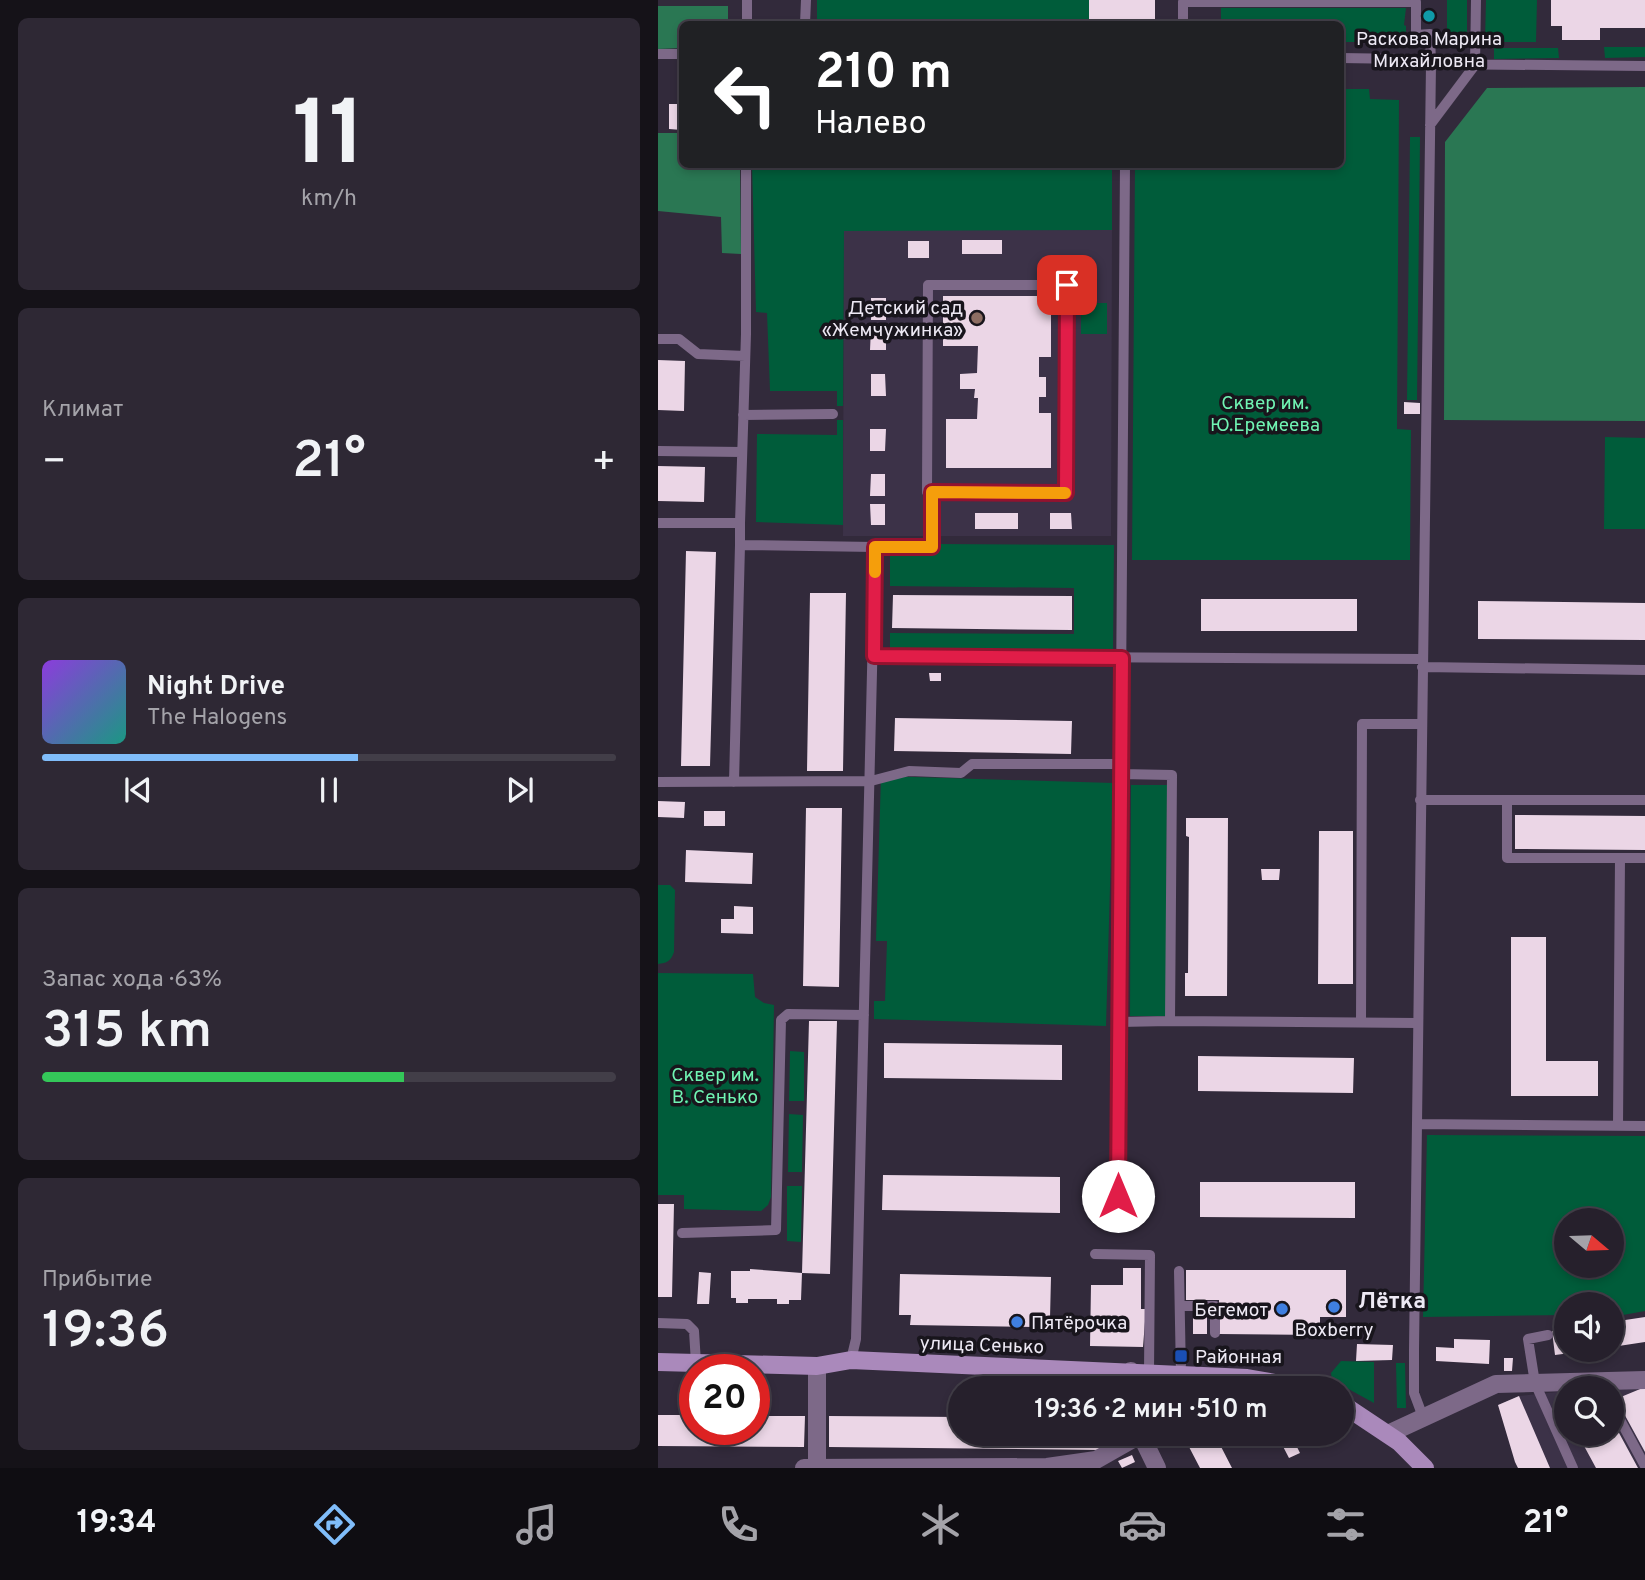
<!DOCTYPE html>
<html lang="ru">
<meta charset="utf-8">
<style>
body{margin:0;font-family:Overpass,sans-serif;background:#2e2834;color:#f1f3f6;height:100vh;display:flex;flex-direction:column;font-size:26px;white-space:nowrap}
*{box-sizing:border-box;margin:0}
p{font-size:23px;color:#a4a3a9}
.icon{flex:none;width:38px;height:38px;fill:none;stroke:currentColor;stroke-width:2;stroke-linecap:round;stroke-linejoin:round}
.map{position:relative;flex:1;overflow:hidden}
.side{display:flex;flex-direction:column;gap:18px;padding:18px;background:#151218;width:658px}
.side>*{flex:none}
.top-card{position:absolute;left:21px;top:21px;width:665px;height:147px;border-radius:10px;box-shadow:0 4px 10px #0003,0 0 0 2px #423e48;background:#202124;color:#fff;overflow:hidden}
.needle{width:46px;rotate:109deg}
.fabs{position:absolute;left:896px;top:1208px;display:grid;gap:14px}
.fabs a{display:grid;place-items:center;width:70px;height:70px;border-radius:50%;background:#26202c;box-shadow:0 4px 10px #0003,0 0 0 2px #423e48;font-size:35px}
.speed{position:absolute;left:21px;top:1354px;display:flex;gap:14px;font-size:35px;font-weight:700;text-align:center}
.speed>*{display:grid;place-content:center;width:91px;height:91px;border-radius:50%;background:#26202c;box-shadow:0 4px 10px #0003,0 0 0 2px #423e48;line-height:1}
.speed .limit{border:10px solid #d22;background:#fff;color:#111}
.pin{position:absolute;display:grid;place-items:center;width:60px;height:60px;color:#fff;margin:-30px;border-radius:14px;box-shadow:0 4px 10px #0006}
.me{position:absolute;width:77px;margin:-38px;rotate:0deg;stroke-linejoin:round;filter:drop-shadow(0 0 5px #0008)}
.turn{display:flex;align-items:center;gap:24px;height:147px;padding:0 21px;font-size:32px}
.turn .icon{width:91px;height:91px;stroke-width:2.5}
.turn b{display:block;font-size:49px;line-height:60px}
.big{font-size:52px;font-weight:600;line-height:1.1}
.side .tile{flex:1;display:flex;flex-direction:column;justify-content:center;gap:10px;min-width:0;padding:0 24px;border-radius:10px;background:#2e2834}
.side .dial{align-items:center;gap:0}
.dial b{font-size:91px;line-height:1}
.song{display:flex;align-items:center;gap:21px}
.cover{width:84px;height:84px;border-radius:10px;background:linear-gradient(135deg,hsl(270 70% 55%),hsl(170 70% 35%))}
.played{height:7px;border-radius:4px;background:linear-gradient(90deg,#80bdfa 55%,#423e48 55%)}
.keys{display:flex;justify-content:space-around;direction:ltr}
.heat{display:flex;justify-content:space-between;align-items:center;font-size:38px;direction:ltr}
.charge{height:10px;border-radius:5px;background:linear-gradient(90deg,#34c759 63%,#423e48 0)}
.trip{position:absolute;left:290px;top:1376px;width:406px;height:70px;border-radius:35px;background:#26202c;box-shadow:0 4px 10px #0003,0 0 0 2px #423e48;font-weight:600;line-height:70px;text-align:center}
.tabs{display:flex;height:112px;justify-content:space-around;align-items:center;background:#0f0d12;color:#a4a3a9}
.tabs .icon{width:49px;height:49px}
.tabs .active{color:#80bdfa}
.tabs b{font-size:32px;color:#f1f3f6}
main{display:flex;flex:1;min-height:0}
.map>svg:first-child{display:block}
.built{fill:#3c3248}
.green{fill:#005c3a;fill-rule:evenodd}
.forest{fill:#2a7753}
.building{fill:#ebd6e6}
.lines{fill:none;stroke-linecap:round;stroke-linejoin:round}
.lane{stroke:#7d6988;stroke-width:10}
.street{stroke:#7d6988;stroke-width:18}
.secondary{stroke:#aa89bb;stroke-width:18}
.route-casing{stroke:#92132f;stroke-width:18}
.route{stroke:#e11d48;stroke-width:12}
.slow{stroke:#f59e0b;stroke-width:12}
.culture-dot{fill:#0f9aa8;stroke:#18151c;stroke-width:2.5}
.education-dot{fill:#8d6e63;stroke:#18151c;stroke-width:2.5}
.shop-dot{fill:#3f7fe0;stroke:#18151c;stroke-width:2.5}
.transit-dot{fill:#1a4fb4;stroke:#18151c;stroke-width:2.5}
.labels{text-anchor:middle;stroke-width:7;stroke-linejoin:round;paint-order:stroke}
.poi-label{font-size:19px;fill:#ede9f4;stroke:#18151c}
.park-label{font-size:19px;fill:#70f4b3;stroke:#18151c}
.street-label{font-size:19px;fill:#ede9f4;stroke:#18151c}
.quarter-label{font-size:23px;font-weight:bold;fill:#ede9f4;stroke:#18151c}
</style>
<main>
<section class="side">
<div class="tile dial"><b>11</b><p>km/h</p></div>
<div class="tile"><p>Климат</p>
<div class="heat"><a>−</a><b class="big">21°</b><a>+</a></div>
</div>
<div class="tile">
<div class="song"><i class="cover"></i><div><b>Night Drive</b><p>The Halogens</p></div></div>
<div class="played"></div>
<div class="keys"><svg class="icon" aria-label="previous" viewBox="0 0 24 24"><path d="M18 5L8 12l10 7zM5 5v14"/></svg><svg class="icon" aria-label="pause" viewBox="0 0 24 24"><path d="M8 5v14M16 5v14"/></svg><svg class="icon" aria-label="next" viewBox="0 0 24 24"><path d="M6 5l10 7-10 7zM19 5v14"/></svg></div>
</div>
<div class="tile"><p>Запас хода · 63%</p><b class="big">315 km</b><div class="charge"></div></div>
<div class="tile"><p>Прибытие</p><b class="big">19:36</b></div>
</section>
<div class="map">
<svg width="987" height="1468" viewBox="0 0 987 1468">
<rect width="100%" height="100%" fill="#322a3b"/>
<path class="built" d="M 186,230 L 454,230 L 453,536 L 185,536 Z
M 987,1385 L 987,1468 L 860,1468 L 840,1405 L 861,1396 L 908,1391 L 908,1433 L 954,1433 L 954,1388 Z"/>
<path class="green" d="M 159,0 L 434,0 L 434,24 L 159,24 Z
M 789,0 L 809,0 L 809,40 L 789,40 Z
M 828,0 L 879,0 L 878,42 L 827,42 Z
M 563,8 L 748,8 L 746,25 L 748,26 L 748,42 L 683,42 L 682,24 L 563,24 Z
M 946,47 L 987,47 L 987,57 L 947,58 Z
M 836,48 L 900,48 L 901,58 L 836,59 Z
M 683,89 L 711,89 L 712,99 L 741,100 L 739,429 L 753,430 L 752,560 L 474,560 L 477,165 L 682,164 Z
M 752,137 L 762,137 L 759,400 L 749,400 Z
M 94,165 L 454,165 L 454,230 L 186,231 L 185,406 L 179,406 L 179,391 L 112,391 L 109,313 L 98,312 Z
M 423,303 L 449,303 L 449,334 L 423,334 Z
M 179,420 L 185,420 L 185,525 L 98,522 L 99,434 L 179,435 Z
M 947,437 L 987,438 L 987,529 L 946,529 Z
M 279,544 L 456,545 L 455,651 L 232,650 L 232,633 L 416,634 L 416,588 L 232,586 L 232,552 L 278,553 Z
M 223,776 L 455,783 L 448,1026 L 216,1019 L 216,1001 L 227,1001 L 229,941 L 218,941 Z
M 473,785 L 509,785 L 508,1016 L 472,1016 Z
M 0,885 L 12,885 L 17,890 L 16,952 C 13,961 9,963 0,964 Z
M 0,973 L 95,974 L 97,997 L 106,1003 L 116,1005 L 113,1197 L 110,1205 L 103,1211 L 26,1209 L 26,1195 L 0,1195 Z
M 132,1051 L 146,1052 L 146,1101 L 131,1101 Z
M 131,1114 L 145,1115 L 144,1172 L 130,1172 Z
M 769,1135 L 987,1136 L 987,1311 L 954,1317 L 954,1304 L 908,1304 L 908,1315 L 765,1317 ZM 908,1220 L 954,1220 L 954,1265 L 908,1265 Z
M 129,1186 L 144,1186 L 143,1242 L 129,1241 Z
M 683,1361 L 716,1362 L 716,1403 L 674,1380 L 673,1373 Z
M 738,1363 L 747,1363 L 748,1408 L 739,1408 Z"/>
<path class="forest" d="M 0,6 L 70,6 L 70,24 L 24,24 L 24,48 L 0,49 Z
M 987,87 L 987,421 L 786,420 L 787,142 L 829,88 Z
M 0,133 L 24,133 L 24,164 L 82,165 L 83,254 L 64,253 L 63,217 L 0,211 Z"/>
<path class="building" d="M 431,0 L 497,0 L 497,24 L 431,24 Z
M 893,0 L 987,0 L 987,28 L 942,28 L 942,40 L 904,40 L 904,26 L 893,26 Z
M 11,104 L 24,104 L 24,130 L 11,129 Z
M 304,240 L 344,240 L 344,254 L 304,254 Z
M 250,241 L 271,241 L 271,258 L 250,258 Z
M 285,296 L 393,296 L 393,357 L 381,357 L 381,377 L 388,377 L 388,397 L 381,397 L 381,413 L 393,413 L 393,468 L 288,468 L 288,419 L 319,419 L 320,398 L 316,398 L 317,389 L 302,389 L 302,374 L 319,373 L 320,346 L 285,346 Z
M 213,298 L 228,298 L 228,320 L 213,320 Z
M 213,328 L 228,328 L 228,350 L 212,350 Z
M 0,360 L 27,361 L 26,411 L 0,410 Z
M 213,374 L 227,374 L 228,396 L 213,396 Z
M 746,402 L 762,403 L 762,414 L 746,414 Z
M 212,429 L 228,429 L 227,451 L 212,451 Z
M 0,466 L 47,467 L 46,502 L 0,501 Z
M 213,474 L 227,474 L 227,496 L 212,496 Z
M 212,504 L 227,504 L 227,525 L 213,525 Z
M 317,513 L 360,513 L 360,529 L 317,529 Z
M 392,513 L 413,513 L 414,529 L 392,529 Z
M 28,551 L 58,552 L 52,766 L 23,766 Z
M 152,593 L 188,593 L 185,771 L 149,771 Z
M 235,595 L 414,596 L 414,630 L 234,628 Z
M 543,599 L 699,599 L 699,631 L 543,631 Z
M 820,601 L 987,603 L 987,640 L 820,639 Z
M 271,673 L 283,673 L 283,681 L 272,681 Z
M 237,718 L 414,721 L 413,754 L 236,751 Z
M 0,801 L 27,802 L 26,818 L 0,817 Z
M 148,808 L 184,808 L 181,987 L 145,986 Z
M 46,811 L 67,811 L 67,826 L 46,826 Z
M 857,815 L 987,816 L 987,850 L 857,849 Z
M 528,818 L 570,818 L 569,996 L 527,996 L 527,973 L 530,973 L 531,837 L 528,836 Z
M 661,831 L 695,831 L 695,984 L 660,984 Z
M 28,850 L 95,853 L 94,884 L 27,882 Z
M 603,869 L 622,869 L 621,880 L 604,880 Z
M 76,906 L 95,907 L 95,934 L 63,933 L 63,919 L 76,919 Z
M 853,937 L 888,937 L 888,1061 L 940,1061 L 940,1096 L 853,1096 Z
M 151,1021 L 179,1021 L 172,1274 L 144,1273 Z
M 226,1043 L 404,1045 L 404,1080 L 226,1078 Z
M 540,1056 L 696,1058 L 695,1093 L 540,1091 Z
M 225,1175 L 402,1177 L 402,1213 L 224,1210 Z
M 542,1182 L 697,1182 L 697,1218 L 542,1217 Z
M 0,1204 L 16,1204 L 14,1297 L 0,1297 Z
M 465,1268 L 483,1268 L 483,1309 L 488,1309 L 485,1347 L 432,1346 L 433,1285 L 465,1285 Z
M 92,1269 L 144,1273 L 143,1300 L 131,1300 L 131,1304 L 119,1304 L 119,1299 L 90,1299 L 90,1303 L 78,1303 L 78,1298 L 73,1298 L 73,1271 L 92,1271 Z
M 528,1270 L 688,1270 L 688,1317 L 662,1317 L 662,1335 L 561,1334 L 561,1300 L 528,1300 Z
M 41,1272 L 53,1273 L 51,1304 L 39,1304 Z
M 242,1274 L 393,1277 L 392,1318 L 381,1318 L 381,1327 L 252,1325 L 253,1315 L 241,1315 Z
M 535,1316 L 549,1316 L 549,1334 L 535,1334 Z
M 987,1317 L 987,1342 L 954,1347 L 954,1322 Z
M 908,1329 L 908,1349 L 928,1351 L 897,1355 L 894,1331 Z
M 796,1339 L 832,1340 L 831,1364 L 778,1361 L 778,1347 L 796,1348 Z
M 699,1344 L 735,1345 L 734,1360 L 698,1361 Z
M 846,1358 L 855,1358 L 854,1371 L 846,1371 Z
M 987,1387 L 987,1452 L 958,1399 Z
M 861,1396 L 892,1468 L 860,1468 L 857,1462 L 840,1405 Z
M 0,1415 L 37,1415 L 37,1430 L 96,1430 L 96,1416 L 147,1416 L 146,1447 L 0,1446 Z
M 171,1416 L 303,1417 L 303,1433 L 448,1433 L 448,1446 L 440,1450 L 171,1447 Z
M 954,1420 L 980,1468 L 938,1468 L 919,1433 L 954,1433 Z
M 512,1433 L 535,1433 L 537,1438 L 519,1447 Z
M 552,1433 L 556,1433 L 574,1468 L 542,1468 L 530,1445 Z
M 618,1433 L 632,1433 L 642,1453 L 631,1458 Z
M 474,1455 L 477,1462 L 464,1468 L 460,1461 Z"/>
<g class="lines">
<path class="lane" d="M 89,24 L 89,0
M 147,24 L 148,0
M 525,24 L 525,2 L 758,2 L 758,35 L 772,34 L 773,64 L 987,66
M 0,54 L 24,54
M 682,58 L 747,59 L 773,64 L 756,1350 L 756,1393 L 765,1417
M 772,125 L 817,65 L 818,0
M 270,285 L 409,285 L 408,493 L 269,492 Z
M 0,339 L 21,339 L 40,354 L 87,356
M 85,415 L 175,414
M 0,451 L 84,452
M 0,523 L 82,523 L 82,545 L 217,547 L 198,1339 L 193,1360
M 82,523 L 88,334 L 88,164
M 217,547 L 274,547 L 274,492
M 216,656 L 764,659
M 764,667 L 987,670
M 0,782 L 213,781 L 251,771 L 303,773 L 314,764 L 463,764
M 76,782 L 82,545
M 762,800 L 987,800
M 849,800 L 849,858 L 987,858
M 512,1021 L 759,1023
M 461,1022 L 512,1021 L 514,775 L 463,774
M 703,1022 L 704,724 L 763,724
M 759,1124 L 987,1126
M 960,1126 L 962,858
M 459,1223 L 467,164
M 24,1233 L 118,1230 L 123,1020 L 130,1014 L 206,1015
M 437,1254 L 492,1255 L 491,1372
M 521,1271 L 523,1375
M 522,1306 L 557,1306 L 557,1333
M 0,1323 L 29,1324 L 36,1331 L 38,1363
M 890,1335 L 870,1339 L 877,1383 L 915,1468
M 954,1405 L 987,1466"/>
<path class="street" d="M 473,1371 L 474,1388
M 482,1433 L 499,1468
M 730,1434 L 838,1384 L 987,1380
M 159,1467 L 159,1366
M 146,1468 L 389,1467 L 438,1460 L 482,1435"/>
<path class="secondary" d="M 0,1362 L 159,1366 L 193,1360 L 589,1378 L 645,1388
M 684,1404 L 741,1442 L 767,1468"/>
</g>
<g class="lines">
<g class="route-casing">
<path id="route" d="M 409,285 L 408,493 L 274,492 L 274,547 L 217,547 L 216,656 L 464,658 L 460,1196"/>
</g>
<use href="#route" class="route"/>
<path class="slow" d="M 217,572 L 217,547 L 274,547 L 274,492 L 407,493"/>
</g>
<circle class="culture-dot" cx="771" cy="16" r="7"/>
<circle class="education-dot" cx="319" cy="318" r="7"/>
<g class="shop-dot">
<circle cx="676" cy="1307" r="7"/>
<circle cx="624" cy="1309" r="7"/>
<circle cx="359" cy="1322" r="7"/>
</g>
<rect class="transit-dot" x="516" y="1349" width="14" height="14" rx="3.5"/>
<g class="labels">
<g class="poi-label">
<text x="771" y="45">Раскова Марина<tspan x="771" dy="22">Михайловна</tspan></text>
<text x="305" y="314" text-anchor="end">Детский сад<tspan x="305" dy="22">«Жемчужинка»</tspan></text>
<text x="610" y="1316" text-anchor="end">Бегемот</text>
<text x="373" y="1329" text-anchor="start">Пятёрочка</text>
<text x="676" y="1336">Boxberry</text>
<text x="537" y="1363" text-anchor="start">Районная</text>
</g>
<g class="park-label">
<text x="607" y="409">Сквер им.<tspan x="607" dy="22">Ю.Еремеева</tspan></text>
<text x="57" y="1081">Сквер им.<tspan x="57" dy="22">В. Сенько</tspan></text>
</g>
<g class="street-label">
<text transform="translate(324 1344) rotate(2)" y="7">улица Сенько</text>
</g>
<g class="quarter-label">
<text x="734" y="1308">Лётка</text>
</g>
</g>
</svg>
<div class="fabs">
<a><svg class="needle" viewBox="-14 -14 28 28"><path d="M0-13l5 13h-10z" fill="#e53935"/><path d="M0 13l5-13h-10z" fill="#a4a3a9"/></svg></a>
<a><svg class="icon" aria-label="sound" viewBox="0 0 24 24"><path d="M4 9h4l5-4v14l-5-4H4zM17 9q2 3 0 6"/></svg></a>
<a><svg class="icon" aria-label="search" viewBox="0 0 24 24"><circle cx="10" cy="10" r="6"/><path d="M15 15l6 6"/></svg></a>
</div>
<div class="speed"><div class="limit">20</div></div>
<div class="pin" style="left:409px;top:285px;background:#d93025"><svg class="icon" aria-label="arrive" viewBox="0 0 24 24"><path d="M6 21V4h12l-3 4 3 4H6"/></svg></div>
<svg class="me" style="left:460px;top:1196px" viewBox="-20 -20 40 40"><circle r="19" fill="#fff"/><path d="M0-13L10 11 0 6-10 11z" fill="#e11d48"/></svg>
<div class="trip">19:36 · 2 мин · 510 m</div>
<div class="top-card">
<div class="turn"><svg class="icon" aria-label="left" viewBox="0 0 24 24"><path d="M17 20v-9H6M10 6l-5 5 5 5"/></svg><div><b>210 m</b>Налево</div></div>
</div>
</div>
</main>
<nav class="tabs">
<b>19:34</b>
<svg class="icon active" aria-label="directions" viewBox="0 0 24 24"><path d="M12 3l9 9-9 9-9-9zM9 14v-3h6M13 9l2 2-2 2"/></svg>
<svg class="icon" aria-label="music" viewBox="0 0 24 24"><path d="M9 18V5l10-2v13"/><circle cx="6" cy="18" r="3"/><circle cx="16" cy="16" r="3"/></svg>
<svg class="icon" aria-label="phone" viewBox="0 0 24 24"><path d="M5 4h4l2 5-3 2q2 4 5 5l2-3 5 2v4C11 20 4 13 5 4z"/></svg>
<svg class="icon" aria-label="climate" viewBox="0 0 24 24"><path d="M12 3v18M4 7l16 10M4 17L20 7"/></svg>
<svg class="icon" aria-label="car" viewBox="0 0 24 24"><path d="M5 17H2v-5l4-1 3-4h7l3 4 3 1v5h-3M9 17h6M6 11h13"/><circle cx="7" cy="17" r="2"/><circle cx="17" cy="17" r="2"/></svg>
<svg class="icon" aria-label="filters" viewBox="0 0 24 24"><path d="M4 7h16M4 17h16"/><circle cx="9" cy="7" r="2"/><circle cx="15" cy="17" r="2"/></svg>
<b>21°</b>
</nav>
